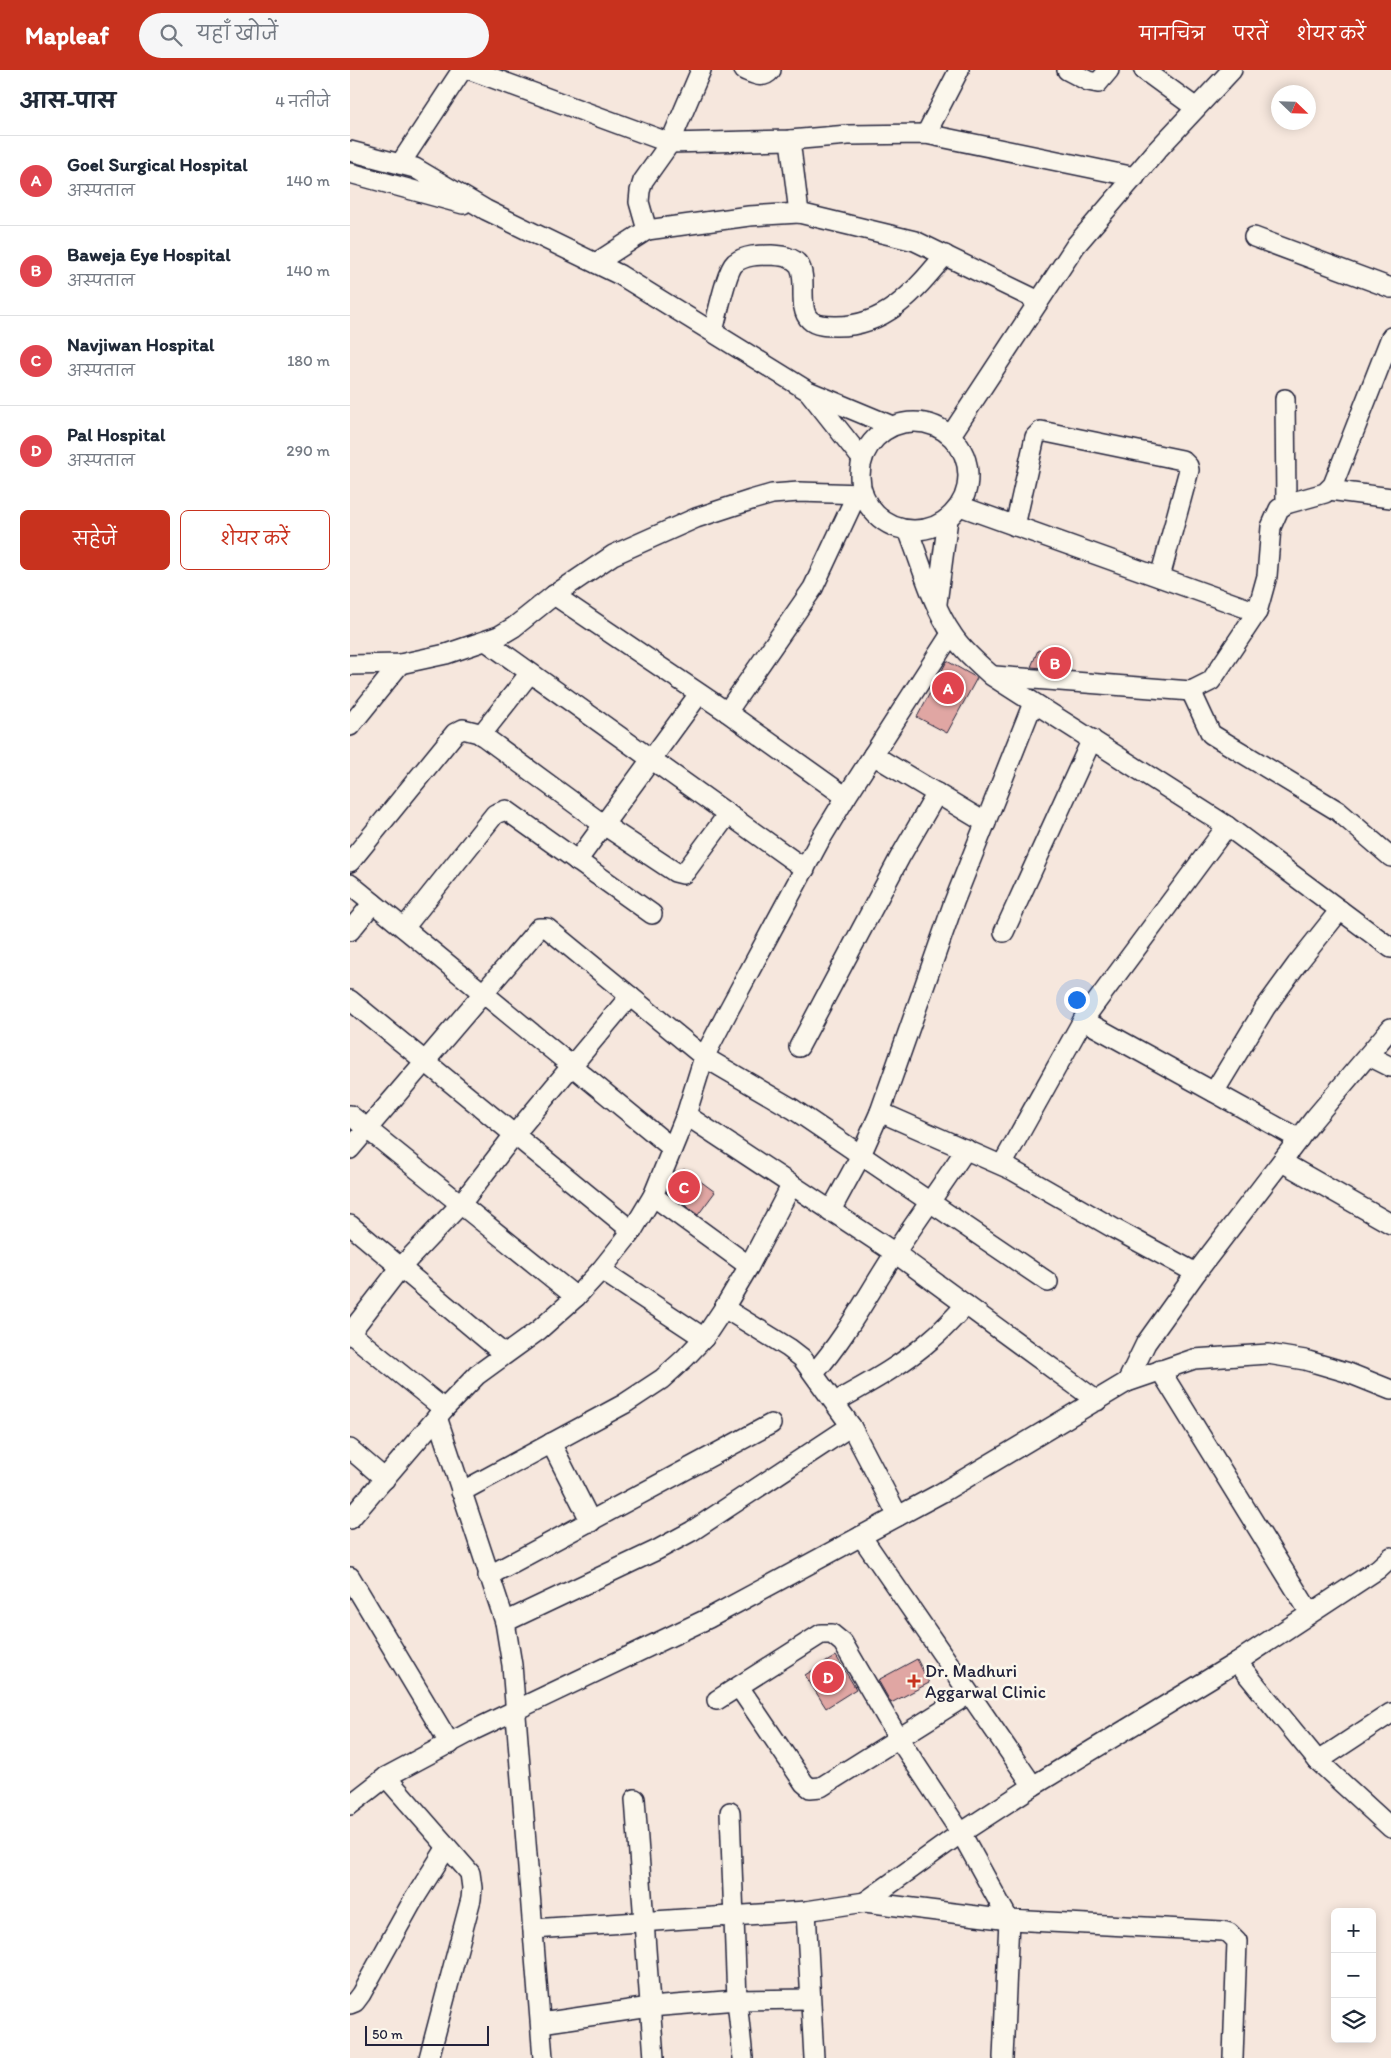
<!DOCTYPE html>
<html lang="hi">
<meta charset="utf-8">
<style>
body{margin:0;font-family:Itim,"Playpen Sans Deva",sans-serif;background:#f6f6f7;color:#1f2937}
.controls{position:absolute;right:15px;bottom:15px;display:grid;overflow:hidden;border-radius:8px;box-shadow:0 2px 12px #0003}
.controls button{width:45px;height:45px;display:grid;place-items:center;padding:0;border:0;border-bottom:1px solid #e0e1e3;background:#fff;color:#1f2937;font:25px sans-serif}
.compass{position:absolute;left:921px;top:15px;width:45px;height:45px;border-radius:50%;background:#fff;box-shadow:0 2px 12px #0003;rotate:113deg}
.scale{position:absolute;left:15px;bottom:12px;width:124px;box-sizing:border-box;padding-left:5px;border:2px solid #22223b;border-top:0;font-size:14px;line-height:18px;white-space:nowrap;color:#22223b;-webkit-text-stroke:4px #fbf7ec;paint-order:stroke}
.you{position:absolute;left:726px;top:929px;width:18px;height:18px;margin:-12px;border:4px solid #fff;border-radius:50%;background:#1a73e8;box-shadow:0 0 0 8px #1a73e833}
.badge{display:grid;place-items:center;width:32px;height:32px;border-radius:50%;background:#c8321e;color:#fff;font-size:16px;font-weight:700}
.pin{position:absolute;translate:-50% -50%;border:2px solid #fff;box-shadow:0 1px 5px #0006}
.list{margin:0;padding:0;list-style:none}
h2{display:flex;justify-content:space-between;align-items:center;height:65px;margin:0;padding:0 20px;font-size:21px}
h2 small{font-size:16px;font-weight:400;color:#747a83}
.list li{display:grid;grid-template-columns:32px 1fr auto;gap:15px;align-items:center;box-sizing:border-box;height:90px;padding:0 20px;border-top:1px solid #e0e1e3}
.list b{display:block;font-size:19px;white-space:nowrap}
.list p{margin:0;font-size:16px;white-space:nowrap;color:#747a83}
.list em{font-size:16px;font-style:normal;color:#747a83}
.actions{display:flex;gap:10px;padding:15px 20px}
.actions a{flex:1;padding:11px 0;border:1px solid #c8321e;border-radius:8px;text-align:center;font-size:18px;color:#c8321e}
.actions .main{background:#c8321e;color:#fff}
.icon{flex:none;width:28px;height:28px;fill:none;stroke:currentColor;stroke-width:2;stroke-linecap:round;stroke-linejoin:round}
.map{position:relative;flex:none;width:1041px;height:1988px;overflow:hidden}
header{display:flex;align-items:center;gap:30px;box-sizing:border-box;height:70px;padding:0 25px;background:#c8321e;color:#fff}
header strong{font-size:24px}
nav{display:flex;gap:28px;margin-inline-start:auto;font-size:18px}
.search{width:350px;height:45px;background:#f6f6f7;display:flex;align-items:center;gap:12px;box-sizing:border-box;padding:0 18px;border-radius:28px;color:#747a83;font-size:19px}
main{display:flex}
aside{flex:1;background:#fff}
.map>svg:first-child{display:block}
.building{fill:#e0a6a3;stroke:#22223b}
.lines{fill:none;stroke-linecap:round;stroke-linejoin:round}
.minor-casing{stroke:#22223b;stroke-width:22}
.minor{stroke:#fbf7ec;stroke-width:19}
.poi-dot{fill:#c8321e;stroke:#fbf7ec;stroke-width:2}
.labels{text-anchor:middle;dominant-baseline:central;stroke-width:5;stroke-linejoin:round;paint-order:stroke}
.poi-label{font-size:18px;fill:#22223b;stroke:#fbf7ec;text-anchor:start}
</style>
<header>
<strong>Mapleaf</strong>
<div class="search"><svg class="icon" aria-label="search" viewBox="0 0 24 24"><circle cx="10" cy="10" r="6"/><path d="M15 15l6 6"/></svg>यहाँ खोजें</div>
<nav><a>मानचित्र</a><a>परतें</a><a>शेयर करें</a></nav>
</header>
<main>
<aside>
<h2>आस-पास<small>4 नतीजे</small></h2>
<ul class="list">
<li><span class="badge" style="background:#e0444e">A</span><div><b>Goel Surgical Hospital</b><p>अस्पताल</p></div><em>140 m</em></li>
<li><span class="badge" style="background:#e0444e">B</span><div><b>Baweja Eye Hospital</b><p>अस्पताल</p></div><em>140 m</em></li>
<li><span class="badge" style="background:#e0444e">C</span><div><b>Navjiwan Hospital</b><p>अस्पताल</p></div><em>180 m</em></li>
<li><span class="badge" style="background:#e0444e">D</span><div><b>Pal Hospital</b><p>अस्पताल</p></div><em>290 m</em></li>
</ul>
<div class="actions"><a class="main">सहेजें</a><a>शेयर करें</a></div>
</aside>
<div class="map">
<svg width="1041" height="1988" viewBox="0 0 1041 1988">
<rect width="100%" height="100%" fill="#f6e7dd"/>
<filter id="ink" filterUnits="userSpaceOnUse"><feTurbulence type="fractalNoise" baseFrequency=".02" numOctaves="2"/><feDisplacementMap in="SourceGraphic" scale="10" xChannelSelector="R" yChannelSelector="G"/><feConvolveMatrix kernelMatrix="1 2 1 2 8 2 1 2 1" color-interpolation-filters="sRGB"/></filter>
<g filter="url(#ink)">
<g class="building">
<polygon points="688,580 709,588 705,599 681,597"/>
<polygon points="597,591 627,608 597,663 567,647"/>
<polygon points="334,1099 365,1122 348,1145 317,1122"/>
<polygon points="486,1586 506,1619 476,1638 455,1605"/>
<polygon points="567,1589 579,1613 541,1633 528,1610"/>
</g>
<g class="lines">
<g class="minor-casing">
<g id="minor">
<polyline points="121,0 320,73 440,70 498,65 576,64 785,107"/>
<path d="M394,0C404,4 413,10 421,0"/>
<polyline points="717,0 738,11 748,13 759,0"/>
<polyline points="794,0 846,38"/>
<polyline points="576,64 609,0"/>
<polyline points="0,81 65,98 136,140 270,205 458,321 542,356"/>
<polyline points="50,94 112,0"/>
<polyline points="0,103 113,134"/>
<polyline points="449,143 565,171 689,231"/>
<polyline points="297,160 399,146 449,143 440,70"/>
<polyline points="904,167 1041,218"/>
<polyline points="246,193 297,160 289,132 290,121 293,111 320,73 351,0"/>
<path d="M363,261C367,248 376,201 385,193C395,185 409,185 421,185C431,186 442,186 449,195C458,208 447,239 460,250C466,256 477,256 485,256C536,257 565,221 595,185"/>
<polyline points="459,322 512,389"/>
<polyline points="935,329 936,434"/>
<circle cx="564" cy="406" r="54"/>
<polyline points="601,365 726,175 808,79 882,0"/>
<polyline points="979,420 1041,428"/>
<polyline points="610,436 907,542"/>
<polyline points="665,456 685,367 691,361 832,390 838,396 839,400 810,507"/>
<path d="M558,460C571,493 582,535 602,564C612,580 628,593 642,606L877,756L1041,878"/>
<polyline points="204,525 377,642 496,727"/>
<polyline points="587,533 598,449"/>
<polyline points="136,571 455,799"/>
<polyline points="0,595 50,594 96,584 149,566 164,557 204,525 263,485 346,448 401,430 422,424 449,422 513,424"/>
<polyline points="645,606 841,621 861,611 907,542 917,506 921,457 929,439 936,434 975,423 983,415 1041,267"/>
<polyline points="841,621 861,664 988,741 1041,787"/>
<polyline points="377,642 463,518 507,424"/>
<polyline points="0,656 50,594"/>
<polyline points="131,665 180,603"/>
<polyline points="523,685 636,753"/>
<polyline points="227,791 349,624"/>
<polyline points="0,792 105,663 113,659 129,663 254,755 325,802 333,804 336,801 378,744"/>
<polyline points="0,814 322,1078"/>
<polyline points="54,858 145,744 156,740 302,844"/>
<polyline points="0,861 23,833"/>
<polyline points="654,862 742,669"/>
<polyline points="0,930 282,1161"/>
<polyline points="733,950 949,1069"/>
<polyline points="449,977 550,787 587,723"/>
<polyline points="1019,986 1041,997"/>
<polyline points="864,1022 915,938 947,894 990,840"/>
<polyline points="530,1042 662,1100 765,1159 846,1203"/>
<polyline points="0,1045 226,1227"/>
<polyline points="336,1045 545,1183 747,1331"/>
<polyline points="0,1079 189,858 197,858 354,987 443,1039 698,1212"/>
<polyline points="932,1092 1041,1154"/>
<polyline points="652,1095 733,950 877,756"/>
<polyline points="303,1126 399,1196"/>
<polyline points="480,1142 510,1087 530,1042 604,832 683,633"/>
<polyline points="0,1155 154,1284"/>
<polyline points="251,1200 354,1268"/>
<polyline points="374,1238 439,1278 452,1288 501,1356 548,1446"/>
<polyline points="0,1263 51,1197 110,1135 164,1065 280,926"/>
<polyline points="0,1263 94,1339"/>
<polyline points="810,1300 960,1543"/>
<path d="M464,1303C496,1267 518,1224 545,1183C568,1148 593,1114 616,1079"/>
<polyline points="777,1312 796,1273 846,1203 964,1049 1041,958"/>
<path d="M485,1332C519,1313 554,1294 583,1268C595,1258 605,1246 616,1235"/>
<polyline points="87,1347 155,1552 162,1595 193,1988"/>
<polyline points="201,1373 241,1452"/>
<polyline points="0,1379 35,1409"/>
<polyline points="111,1422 274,1334 312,1309 335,1288 354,1268 374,1238 399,1196 441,1116"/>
<polyline points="0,1449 94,1339 127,1305 189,1260 226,1227 251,1200 282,1161 303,1126 336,1045 354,987 377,943 470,770 496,727 601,564"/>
<polyline points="511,1466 683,1716"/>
<polyline points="138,1506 421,1354"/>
<polyline points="0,1507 100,1674"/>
<polyline points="155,1552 307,1480 342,1461 501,1356"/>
<polyline points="887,1592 968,1691 1041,1758"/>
<polyline points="389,1617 454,1713 460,1718 471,1717 619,1624"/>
<polyline points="367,1630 471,1564 482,1564 493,1573 549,1669 611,1763 659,1850 653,1988"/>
<polyline points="968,1691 1041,1643"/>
<polyline points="36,1707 120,1803 122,1818 121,1829 79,1988"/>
<polyline points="285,1729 304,1988"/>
<polyline points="0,1735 36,1707 124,1660 359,1548 591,1423 777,1312 844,1289 918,1284 955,1290 996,1302 1041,1320"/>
<polyline points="380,1742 387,1930 393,1988"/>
<polyline points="515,1832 611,1763 683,1716 887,1592 1028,1499 1041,1487"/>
<polyline points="456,1841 464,1988"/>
<polyline points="183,1859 456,1841 515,1832 659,1850 872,1861 879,1863 887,1871 883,1988"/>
<polyline points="0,1934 5,1932 11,1924 61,1834 97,1777"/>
<polyline points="191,1953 300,1937 387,1930 460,1929"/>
</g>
</g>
<use href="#minor" class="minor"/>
</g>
</g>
<path class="poi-dot" d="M561.5 1603.5h5v5h5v5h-5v5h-5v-5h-5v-5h5z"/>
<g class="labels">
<g class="poi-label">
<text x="575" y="1601">Dr. Madhuri<tspan x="575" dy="21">Aggarwal Clinic</tspan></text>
</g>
</g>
</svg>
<div class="controls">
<button>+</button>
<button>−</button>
<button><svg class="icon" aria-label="layers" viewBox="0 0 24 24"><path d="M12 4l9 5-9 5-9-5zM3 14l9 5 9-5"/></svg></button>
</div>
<svg class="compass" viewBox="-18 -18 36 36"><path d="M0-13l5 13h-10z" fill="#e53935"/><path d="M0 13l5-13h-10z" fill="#747a83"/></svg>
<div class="scale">50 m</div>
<div class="you"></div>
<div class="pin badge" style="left:598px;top:618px;background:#e0444e">A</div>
<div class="pin badge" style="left:705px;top:593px;background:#e0444e">B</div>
<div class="pin badge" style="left:334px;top:1117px;background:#e0444e">C</div>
<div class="pin badge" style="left:478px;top:1607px;background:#e0444e">D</div>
</div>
</main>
